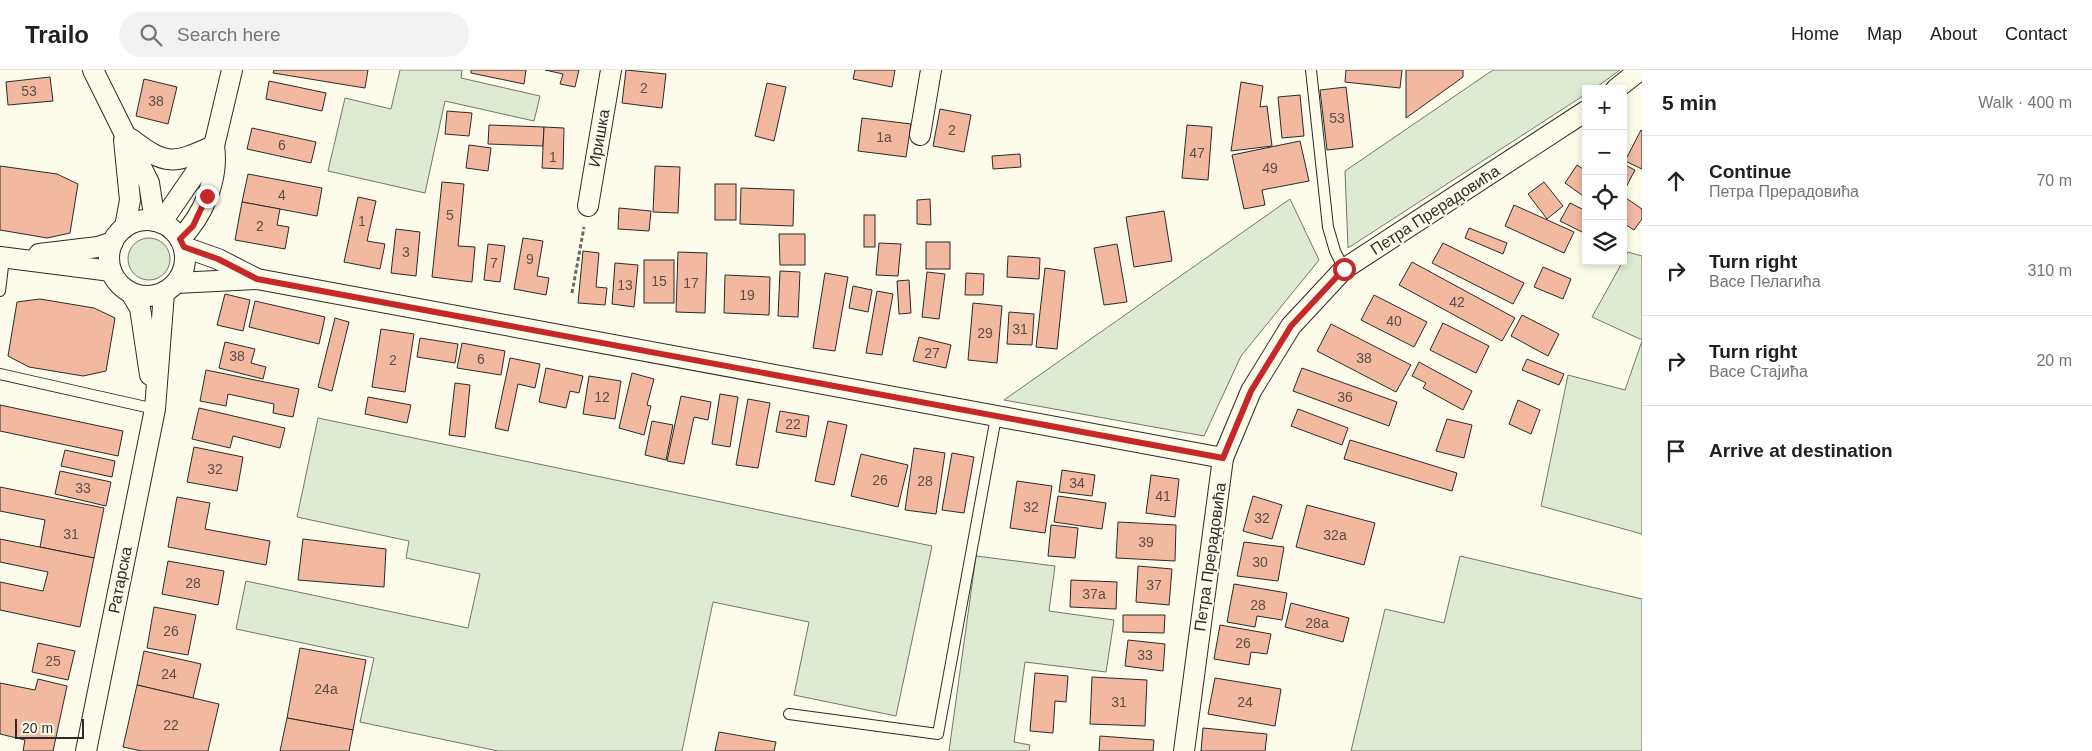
<!DOCTYPE html>
<meta charset="utf-8">
<style>
body{margin:0;font-family:Arial,sans-serif;background:#f2f2f2;color:#202124}
.controls{position:absolute;right:15px;top:15px;display:grid;overflow:hidden;border-radius:0px;box-shadow:0 2px 8px #0003}
.controls button{width:45px;height:45px;display:grid;place-items:center;padding:0;border:0;border-bottom:1px solid #e0e0e0;background:#fff;color:#202124;font:25px sans-serif}
.scale{position:absolute;left:15px;bottom:12px;width:69px;box-sizing:border-box;padding-left:5px;border:2px solid #2b2b2b;border-top:0;font-size:14px;line-height:18px;white-space:nowrap;color:#2b2b2b;-webkit-text-stroke:4px #fdfbea;paint-order:stroke}
.stop{position:absolute;width:15px;height:15px;margin:-11px;border:4px solid #c62828;border-radius:50%;background:#fff}
.stop.end{background:#c62828;border-color:#fff;box-shadow:0 1px 5px #0008}
.list{margin:0;padding:0;list-style:none}
h2{display:flex;justify-content:space-between;align-items:center;height:65px;margin:0;padding:0 20px;font-size:21px}
h2 small{font-size:16px;font-weight:400;color:#757577}
.list li{display:grid;grid-template-columns:32px 1fr auto;gap:15px;align-items:center;box-sizing:border-box;height:90px;padding:0 20px;border-top:1px solid #e0e0e0}
.list b{display:block;font-size:19px;white-space:nowrap}
.list p{margin:0;font-size:16px;white-space:nowrap;color:#757577}
.list em{font-size:16px;font-style:normal;color:#757577}
.icon{flex:none;width:28px;height:28px;fill:none;stroke:currentColor;stroke-width:2;stroke-linecap:round;stroke-linejoin:round}
.map{position:relative;flex:none;width:1642px;height:681px;overflow:hidden}
header{display:flex;align-items:center;gap:30px;box-sizing:border-box;height:70px;padding:0 25px;background:#fff;border-bottom:1px solid #e0e0e0}
header strong{font-size:24px}
nav{display:flex;gap:28px;margin-inline-start:auto;font-size:18px}
.search{width:350px;height:45px;background:#f2f2f2;display:flex;align-items:center;gap:12px;box-sizing:border-box;padding:0 18px;border-radius:28px;color:#757577;font-size:19px}
main{display:flex}
aside{flex:1;background:#fff}
.map>svg:first-child{display:block}
.green{fill:#deebd1;stroke:#74746e}
.building{fill:#f2b8a0;stroke:#2b2b2b}
.lines{fill:none;stroke-linecap:round;stroke-linejoin:round}
.lane-casing{stroke:#2b2b2b;stroke-width:12}
.street-casing{stroke:#2b2b2b;stroke-width:22}
.path{stroke:#6a6964;stroke-width:3;stroke-dasharray:4 2.5;stroke-linecap:butt}
.lane{stroke:#fdfbea;stroke-width:10}
.street{stroke:#fdfbea;stroke-width:20}
.route{stroke:#c62828;stroke-width:6}
.labels{text-anchor:middle;dominant-baseline:central;stroke-width:4;stroke-linejoin:round;paint-order:stroke}
.number-label{font-size:14px;fill:#5d4e48}
.street-label{font-size:16px;fill:#2b2b2b;stroke:#fdfbea}
</style>
<header>
<strong>Trailo</strong>
<div class="search"><svg class="icon" aria-label="search" viewBox="0 0 24 24"><circle cx="10" cy="10" r="6"/><path d="M15 15l6 6"/></svg>Search here</div>
<nav><a>Home</a><a>Map</a><a>About</a><a>Contact</a></nav>
</header>
<main>
<div class="map">
<svg width="1642" height="681" viewBox="0 0 1642 681">
<rect width="100%" height="100%" fill="#fdfbea"/>
<g class="green">
<polygon points="400,0 462,0 461,8 540,26 534,51 445,31 425,123 328,101 345,28 391,39"/>
<polygon points="1493,0 1620,0 1594,19 1586,19 1586,24 1348,178 1345,101"/>
<polygon points="1290,129 1319,190 1241,286 1204,366 1004,330"/>
<circle cx="149" cy="189" r="21"/>
<polygon points="1628,182 1642,186 1642,270 1592,247"/>
<polygon points="1642,271 1642,464 1541,436 1568,305 1625,320"/>
<polygon points="318,348 932,476 896,646 794,625 809,552 713,532 682,681 498,681 360,652 374,588 236,559 246,511 468,558 480,504 406,488 409,471 297,447"/>
<polygon points="976,486 1055,496 1049,541 1114,550 1106,602 1025,592 1014,672 1030,675 1029,681 949,681"/>
<polygon points="1460,486 1642,529 1642,681 1351,681 1385,539 1444,553"/>
</g>
<g class="building">
<polygon points="274,0 368,0 365,18 273,3"/>
<polygon points="471,0 526,0 524,14 471,3"/>
<polygon points="545,0 579,0 575,17 560,14 563,4"/>
<polygon points="626,0 666,4 662,38 622,33"/>
<polygon points="855,0 895,0 892,17 853,9"/>
<polygon points="1346,0 1402,0 1400,18 1345,12"/>
<polygon points="1406,0 1463,0 1463,7 1406,48"/>
<polygon points="50,7 53,31 8,35 6,12"/>
<polygon points="144,9 177,17 168,54 136,46"/>
<polygon points="269,11 326,23 322,41 266,29"/>
<polygon points="1241,12 1263,16 1260,37 1267,36 1272,76 1231,81"/>
<polygon points="767,13 786,17 774,71 755,66"/>
<polygon points="1346,17 1353,77 1327,80 1320,20"/>
<polygon points="1300,25 1304,66 1282,68 1278,27"/>
<polygon points="940,39 971,45 964,82 933,76"/>
<polygon points="447,41 472,43 469,66 445,64"/>
<polygon points="862,48 911,54 906,87 858,81"/>
<polygon points="489,55 544,57 543,76 488,74"/>
<polygon points="1187,55 1212,57 1208,110 1182,108"/>
<polygon points="544,57 564,58 563,99 542,98"/>
<polygon points="252,58 316,72 311,93 247,79"/>
<polygon points="1641,60 1642,61 1642,99 1625,91"/>
<polygon points="1300,71 1309,111 1262,120 1265,135 1244,139 1232,85"/>
<polygon points="469,75 491,78 488,101 466,98"/>
<polygon points="1020,84 1021,97 993,99 992,86"/>
<polygon points="1623,94 1635,100 1625,119 1623,117"/>
<polygon points="1577,95 1586,101 1586,128 1565,113"/>
<polygon points="0,96 57,104 78,114 70,163 47,168 0,160"/>
<polygon points="655,96 680,97 678,143 653,142"/>
<polygon points="248,104 322,118 317,146 242,132"/>
<polygon points="442,112 464,114 458,176 475,177 472,212 432,207"/>
<polygon points="1544,112 1563,136 1547,149 1528,124"/>
<rect x="715" y="114" width="21" height="36"/>
<polygon points="741,118 794,120 793,156 740,154"/>
<polygon points="1623,126 1642,139 1642,149 1634,160 1623,153"/>
<polygon points="358,127 376,131 367,171 385,174 380,199 344,192"/>
<polygon points="930,129 931,155 917,154 917,130"/>
<polygon points="242,132 280,139 277,155 289,157 285,179 235,170"/>
<polygon points="1570,133 1586,141 1586,164 1560,151"/>
<polygon points="1514,135 1574,162 1564,183 1505,156"/>
<polygon points="619,138 651,141 649,161 618,159"/>
<polygon points="1164,141 1172,191 1134,197 1126,147"/>
<rect x="864" y="145" width="11" height="32"/>
<polygon points="1469,158 1507,173 1503,184 1465,168"/>
<polygon points="396,159 420,162 416,206 391,203"/>
<polygon points="779,164 805,164 805,195 780,195"/>
<polygon points="523,168 543,171 537,206 549,208 546,225 514,219"/>
<rect x="926" y="172" width="24" height="27"/>
<polygon points="879,173 901,174 898,206 876,205"/>
<polygon points="1443,173 1524,213 1513,234 1432,193"/>
<polygon points="488,174 505,176 500,212 484,210"/>
<polygon points="1117,174 1127,232 1104,235 1094,178"/>
<polygon points="583,181 599,183 596,217 607,218 605,235 578,233"/>
<polygon points="678,182 707,183 705,243 676,242"/>
<polygon points="1008,186 1040,188 1039,209 1007,207"/>
<rect x="644" y="190" width="30" height="43"/>
<polygon points="1412,192 1515,248 1502,271 1399,215"/>
<polygon points="615,193 638,195 634,237 612,234"/>
<polygon points="1543,197 1571,209 1563,229 1534,217"/>
<polygon points="1045,198 1065,201 1057,279 1036,277"/>
<polygon points="780,201 800,202 798,247 778,246"/>
<polygon points="927,202 945,204 939,249 922,247"/>
<polygon points="825,203 848,207 835,281 813,278"/>
<polygon points="966,203 984,204 983,225 965,225"/>
<polygon points="725,205 770,207 769,245 724,243"/>
<polygon points="909,210 911,243 899,244 897,211"/>
<polygon points="853,216 872,220 868,242 849,238"/>
<polygon points="877,221 893,224 882,285 866,283"/>
<polygon points="225,224 250,230 243,261 217,255"/>
<polygon points="1374,225 1427,252 1414,277 1361,250"/>
<polygon points="40,229 94,238 115,248 106,301 83,306 29,297 8,286 17,232"/>
<polygon points="255,231 325,247 319,274 249,257"/>
<polygon points="973,233 1002,236 997,293 968,290"/>
<polygon points="1009,242 1034,244 1032,275 1007,274"/>
<polygon points="1522,245 1559,264 1548,286 1511,266"/>
<polygon points="335,248 349,252 332,321 318,317"/>
<polygon points="1443,253 1489,276 1476,303 1430,280"/>
<polygon points="1331,254 1411,295 1396,322 1317,281"/>
<polygon points="381,259 414,264 405,322 372,317"/>
<polygon points="919,267 951,275 946,298 913,291"/>
<polygon points="420,268 458,274 455,293 417,287"/>
<polygon points="225,272 255,279 251,293 266,297 263,309 219,298"/>
<polygon points="462,273 505,281 501,305 457,298"/>
<polygon points="510,288 540,294 535,318 518,314 508,361 495,358"/>
<polygon points="1527,289 1564,304 1559,315 1522,300"/>
<polygon points="1419,292 1472,321 1463,340 1423,318 1426,313 1412,306"/>
<polygon points="546,298 583,306 579,323 570,321 566,338 539,332"/>
<polygon points="1302,298 1397,332 1389,356 1293,321"/>
<polygon points="206,300 299,319 293,347 273,343 274,334 228,324 226,336 200,331"/>
<polygon points="632,303 654,309 647,335 651,336 644,365 619,358"/>
<polygon points="589,306 621,311 615,349 583,344"/>
<polygon points="455,313 470,315 465,367 449,365"/>
<polygon points="720,324 738,327 730,377 712,374"/>
<polygon points="681,326 711,332 708,350 694,347 684,394 667,391"/>
<polygon points="368,327 411,335 407,353 365,344"/>
<polygon points="748,329 770,333 758,398 736,395"/>
<polygon points="1518,330 1540,340 1531,364 1509,354"/>
<polygon points="0,335 123,361 118,386 0,361"/>
<polygon points="199,338 285,358 280,378 233,366 230,378 192,369"/>
<polygon points="1298,339 1348,358 1342,375 1291,356"/>
<polygon points="780,341 809,346 806,367 776,362"/>
<polygon points="1447,349 1472,355 1464,388 1436,381"/>
<polygon points="652,351 673,355 666,390 645,385"/>
<polygon points="828,351 847,355 834,415 815,411"/>
<polygon points="1350,370 1457,403 1452,421 1344,389"/>
<polygon points="194,377 243,387 237,421 187,412"/>
<polygon points="914,378 945,383 936,444 905,440"/>
<polygon points="65,380 115,391 112,407 61,396"/>
<polygon points="952,383 974,387 964,443 942,440"/>
<polygon points="861,384 908,395 898,437 851,426"/>
<polygon points="1062,400 1095,405 1092,426 1059,422"/>
<polygon points="60,401 111,412 106,436 55,424"/>
<polygon points="1151,405 1179,409 1175,447 1146,443"/>
<polygon points="1017,411 1052,416 1045,463 1010,458"/>
<polygon points="0,417 104,438 94,488 40,477 45,450 0,441"/>
<polygon points="1058,426 1106,433 1102,459 1054,452"/>
<polygon points="1253,426 1282,435 1272,469 1243,461"/>
<polygon points="177,427 210,433 205,459 270,471 266,495 168,477"/>
<polygon points="1307,435 1375,453 1364,495 1296,477"/>
<polygon points="1118,452 1176,455 1175,491 1116,488"/>
<polygon points="1051,455 1078,458 1075,488 1048,486"/>
<polygon points="0,469 94,488 80,557 0,540 0,512 43,521 48,502 0,492"/>
<polygon points="303,469 386,479 384,517 298,510"/>
<polygon points="1244,472 1284,477 1278,511 1237,506"/>
<polygon points="168,491 224,501 218,535 162,524"/>
<polygon points="1138,496 1172,499 1169,535 1136,532"/>
<polygon points="1071,510 1117,512 1116,539 1070,537"/>
<polygon points="1234,514 1287,523 1282,550 1257,546 1255,557 1227,552"/>
<polygon points="1291,533 1349,548 1343,572 1285,557"/>
<polygon points="154,537 196,545 188,585 147,578"/>
<polygon points="1123,545 1165,545 1164,563 1123,562"/>
<polygon points="1220,555 1271,564 1267,584 1251,582 1249,595 1214,589"/>
<polygon points="1128,570 1165,574 1163,601 1125,596"/>
<polygon points="38,573 75,581 68,610 32,602"/>
<polygon points="300,578 366,590 353,660 287,648"/>
<polygon points="144,581 201,594 193,628 137,615"/>
<polygon points="1035,603 1068,606 1066,632 1055,631 1053,663 1030,661"/>
<polygon points="1092,607 1147,610 1145,656 1090,654"/>
<polygon points="1215,608 1281,619 1275,656 1208,644"/>
<polygon points="38,609 67,616 53,681 23,681 25,670 0,664 0,613 35,620"/>
<polygon points="137,615 219,634 208,681 142,681 123,677"/>
<polygon points="287,648 353,660 349,681 280,681"/>
<polygon points="1203,658 1267,664 1265,681 1201,681"/>
<polygon points="719,662 776,672 774,681 715,681"/>
<polygon points="1100,666 1154,670 1153,681 1099,681"/>
</g>
<g class="lines">
<g class="lane-casing">
<g id="lane">
<polyline points="1311,0 1328,157 1335,181 1344,199"/>
<polyline points="0,221 4,188"/>
<polyline points="0,304 155,339"/>
<polyline points="789,644 938,664 996,347"/>
</g>
</g>
<g class="street-casing">
<g id="street">
<polyline points="93,0 149,113 155,151"/>
<polyline points="1616,19 1640,0"/>
<polyline points="920,65 931,0"/>
<path d="M131,69C166,96 174,94 213,76"/>
<polyline points="124,70 130,130 125,157"/>
<polyline points="588,136 611,0"/>
<circle cx="147" cy="188" r="38"/>
<polyline points="161,153 214,76 232,0"/>
<path d="M180,169C203,146 219,109 214,76"/>
<polyline points="184,177 218,189 257,209"/>
<polyline points="39,184 98,177 113,172"/>
<polyline points="0,187 111,201"/>
<polyline points="176,213 257,209 1223,388"/>
<polyline points="131,223 140,238 150,305"/>
<polyline points="86,681 155,339 164,223"/>
<polyline points="1184,681 1223,388 1251,321 1291,256 1344,199 1586,41"/>
</g>
</g>
<polyline class="path" points="572,223 584,157"/>
<use href="#lane" class="lane"/>
<use href="#street" class="street"/>
</g>
<g class="lines">
<polyline class="route" points="207,126 193,156 180,169 184,177 218,189 257,209 1223,388 1251,321 1291,256 1344,199"/>
</g>
<g class="labels">
<g class="number-label">
<text x="644" y="18">2</text>
<text x="29" y="21">53</text>
<text x="156" y="31">38</text>
<text x="1337" y="48">53</text>
<text x="952" y="60">2</text>
<text x="884" y="67">1a</text>
<text x="282" y="75">6</text>
<text x="1197" y="83">47</text>
<text x="553" y="87">1</text>
<text x="1270" y="98">49</text>
<text x="282" y="125">4</text>
<text x="450" y="145">5</text>
<text x="362" y="151">1</text>
<text x="260" y="156">2</text>
<text x="406" y="182">3</text>
<text x="530" y="189">9</text>
<text x="494" y="193">7</text>
<text x="659" y="211">15</text>
<text x="691" y="213">17</text>
<text x="625" y="215">13</text>
<text x="747" y="225">19</text>
<text x="1457" y="232">42</text>
<text x="1394" y="251">40</text>
<text x="1020" y="259">31</text>
<text x="985" y="263">29</text>
<text x="932" y="283">27</text>
<text x="237" y="286">38</text>
<text x="1364" y="288">38</text>
<text x="481" y="289">6</text>
<text x="393" y="290">2</text>
<text x="602" y="327">12</text>
<text x="1345" y="327">36</text>
<text x="793" y="354">22</text>
<text x="215" y="399">32</text>
<text x="880" y="410">26</text>
<text x="925" y="411">28</text>
<text x="1077" y="413">34</text>
<text x="83" y="418">33</text>
<text x="1163" y="426">41</text>
<text x="1031" y="437">32</text>
<text x="1262" y="448">32</text>
<text x="71" y="464">31</text>
<text x="1335" y="465">32a</text>
<text x="1146" y="472">39</text>
<text x="1260" y="492">30</text>
<text x="193" y="513">28</text>
<text x="1154" y="515">37</text>
<text x="1094" y="524">37a</text>
<text x="1258" y="535">28</text>
<text x="1317" y="553">28a</text>
<text x="171" y="561">26</text>
<text x="1243" y="573">26</text>
<text x="1145" y="585">33</text>
<text x="53" y="591">25</text>
<text x="169" y="604">24</text>
<text x="326" y="619">24a</text>
<text x="1119" y="632">31</text>
<text x="1245" y="632">24</text>
<text x="171" y="655">22</text>
</g>
<g class="street-label">
<text transform="translate(599 68) rotate(-80)">Иришка</text>
<text transform="translate(1435 140) rotate(-33)">Петра Прерадовића</text>
<text transform="translate(1210 487) rotate(-82)">Петра Прерадовића</text>
<text transform="translate(120 510) rotate(-79)">Ратарска</text>
</g>
</g>
</svg>
<div class="controls">
<button>+</button>
<button>−</button>
<button><svg class="icon" aria-label="locate" viewBox="0 0 24 24"><circle cx="12" cy="12" r="6"/><path d="M12 2v4M12 18v4M2 12h4M18 12h4"/></svg></button>
<button><svg class="icon" aria-label="layers" viewBox="0 0 24 24"><path d="M12 4l9 5-9 5-9-5zM3 14l9 5 9-5"/></svg></button>
</div>
<div class="scale">20 m</div>
<div class="stop" style="left:1344px;top:199px"></div>
<div class="stop end" style="left:207px;top:126px"></div>
</div>
<aside>
<h2>5 min<small>Walk · 400 m</small></h2>
<ul class="list">
<li><svg class="icon" aria-label="ahead" viewBox="0 0 24 24"><path d="M12 20V5M6 11l6-6 6 6"/></svg><div><b>Continue</b><p>Петра Прерадовића</p></div><em>70 m</em></li>
<li><svg class="icon" aria-label="right" viewBox="0 0 24 24"><path d="M7 20v-9h11M14 6l5 5-5 5"/></svg><div><b>Turn right</b><p>Васе Пелагића</p></div><em>310 m</em></li>
<li><svg class="icon" aria-label="right" viewBox="0 0 24 24"><path d="M7 20v-9h11M14 6l5 5-5 5"/></svg><div><b>Turn right</b><p>Васе Стајића</p></div><em>20 m</em></li>
<li><svg class="icon" aria-label="arrive" viewBox="0 0 24 24"><path d="M6 21V4h12l-3 4 3 4H6"/></svg><div><b>Arrive at destination</b></div></li>
</ul>
</aside>
</main>
